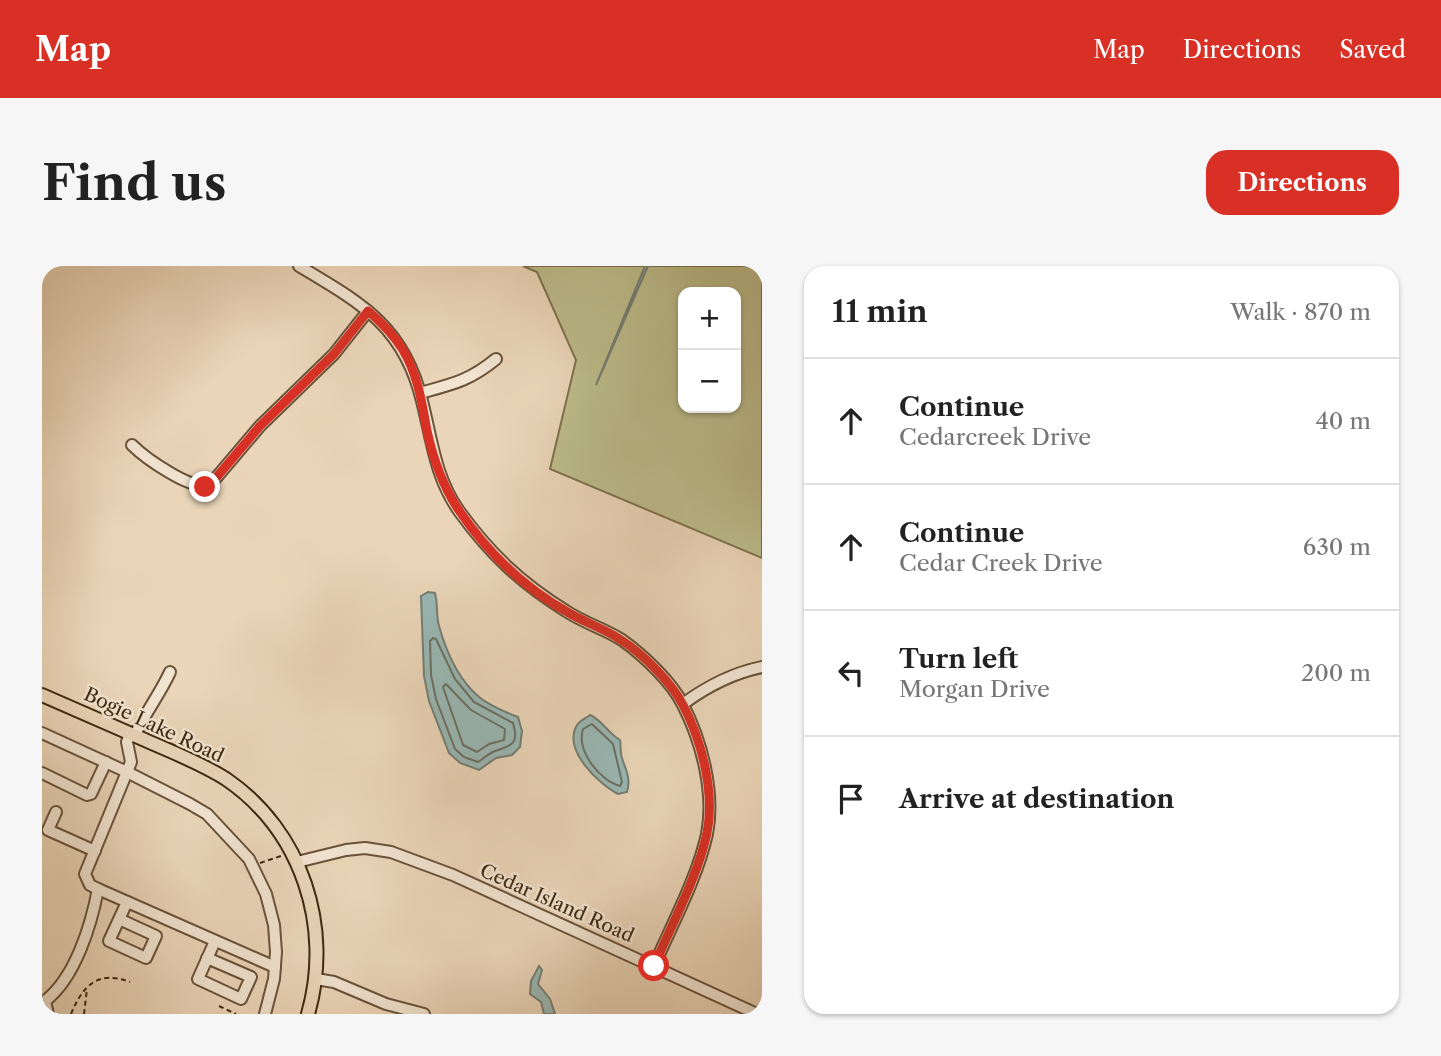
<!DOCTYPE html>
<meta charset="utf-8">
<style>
body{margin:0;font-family:"Libre Caslon Text",serif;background:#f6f6f6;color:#222}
.controls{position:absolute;right:21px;top:21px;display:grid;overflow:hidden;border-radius:14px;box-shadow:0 2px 5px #0004}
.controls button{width:63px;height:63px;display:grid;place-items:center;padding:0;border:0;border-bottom:2px solid #e0e0e0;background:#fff;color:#222;font:35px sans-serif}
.stop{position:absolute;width:21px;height:21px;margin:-16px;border:5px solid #d93025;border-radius:50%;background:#fff}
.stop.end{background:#d93025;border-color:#fff;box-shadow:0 2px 7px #0008}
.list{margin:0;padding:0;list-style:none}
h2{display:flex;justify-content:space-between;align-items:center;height:91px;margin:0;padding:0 28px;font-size:30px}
h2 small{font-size:23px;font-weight:400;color:#767676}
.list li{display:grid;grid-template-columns:46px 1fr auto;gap:21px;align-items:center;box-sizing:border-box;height:126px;padding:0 28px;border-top:2px solid #e0e0e0}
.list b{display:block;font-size:26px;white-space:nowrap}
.list p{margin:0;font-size:23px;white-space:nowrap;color:#767676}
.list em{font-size:23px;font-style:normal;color:#767676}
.icon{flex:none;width:38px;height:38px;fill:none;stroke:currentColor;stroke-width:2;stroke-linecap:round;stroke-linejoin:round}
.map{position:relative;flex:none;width:720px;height:748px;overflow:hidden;border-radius:21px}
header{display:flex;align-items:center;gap:42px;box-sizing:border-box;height:98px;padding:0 35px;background:#d93025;color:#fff}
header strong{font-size:33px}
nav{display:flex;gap:38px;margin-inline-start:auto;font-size:24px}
.intro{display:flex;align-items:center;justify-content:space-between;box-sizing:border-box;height:168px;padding:0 42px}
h1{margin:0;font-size:49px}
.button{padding:18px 32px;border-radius:21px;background:#d93025;color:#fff;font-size:24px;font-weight:700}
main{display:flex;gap:42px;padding:0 42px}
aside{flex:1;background:#fff;border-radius:21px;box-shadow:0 2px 5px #0004}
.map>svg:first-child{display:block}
.green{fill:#bcbc8b;stroke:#7e724e;stroke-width:2;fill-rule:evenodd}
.water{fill:#99b8b5;stroke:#757e73;stroke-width:2}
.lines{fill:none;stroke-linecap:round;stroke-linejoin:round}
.shore{stroke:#6c7062;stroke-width:2}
.minor-casing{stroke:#6a533a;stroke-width:14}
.major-casing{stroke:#3f2810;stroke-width:16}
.path{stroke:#3f2810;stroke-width:2;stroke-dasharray:5 3.5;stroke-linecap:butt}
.minor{stroke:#f1e4d1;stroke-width:10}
.major{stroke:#ead5b8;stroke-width:12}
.route{stroke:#d93025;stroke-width:9}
.labels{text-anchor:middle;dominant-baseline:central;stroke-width:5;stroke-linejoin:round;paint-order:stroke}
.street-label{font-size:19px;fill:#3f2810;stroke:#f1e4d1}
</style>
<header>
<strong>Map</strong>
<nav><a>Map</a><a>Directions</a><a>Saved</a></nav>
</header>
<div class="intro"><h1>Find us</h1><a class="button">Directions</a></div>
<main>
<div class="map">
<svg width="720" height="748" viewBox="0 0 720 748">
<rect width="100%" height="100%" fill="#ead5b8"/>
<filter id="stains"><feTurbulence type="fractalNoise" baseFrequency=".00286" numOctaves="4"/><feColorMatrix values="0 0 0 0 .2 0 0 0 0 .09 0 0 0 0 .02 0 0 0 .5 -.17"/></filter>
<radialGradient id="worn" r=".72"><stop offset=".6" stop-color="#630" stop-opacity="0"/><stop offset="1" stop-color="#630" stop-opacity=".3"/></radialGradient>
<path class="green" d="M481,0H720V292L508,203L534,94L495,6ZM641,26H694V142H641Z"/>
<g class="water">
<polygon points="603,0 606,0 554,119"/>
<path d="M386,326L393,327C396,338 394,349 397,360C404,385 417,414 437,431C448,440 463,446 476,451L480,465L478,481L470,489L454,492L437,504L418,497L407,487L387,435L382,410L379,330Z"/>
<path d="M548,449C560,454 566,467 578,474C579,479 578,486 580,492C584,505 589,512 585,526L576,528C557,518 520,484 535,459C537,455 544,452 548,449Z"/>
<polygon points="497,700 500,704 496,718 508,733 513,748 502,748 499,736 488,728 489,715"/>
</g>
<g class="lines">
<g class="shore">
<path d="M391,372L394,373L413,413L432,436L471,457C478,480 468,479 451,486C446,488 441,493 436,496L422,491L413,483L394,433L389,409L388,375Z"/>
<polygon points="404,418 429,444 463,463 462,474 447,478 435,486 421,479 401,421"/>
<path d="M550,458L571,478L580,516L578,520C558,515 534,485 541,463Z"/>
</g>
<g class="minor-casing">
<g id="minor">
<path d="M257,0C319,37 362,60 380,135C390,174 393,211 417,245C448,288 479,317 524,345C542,357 563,363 580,374C601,389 630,416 641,439C660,476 673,527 665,568C655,613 630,658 612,700"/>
<path d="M378,127C411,118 427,115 454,93"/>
<path d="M90,179C103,192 151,226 168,219L218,160L292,88L326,45"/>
<path d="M641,438C664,421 691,407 720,401"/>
<polyline points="0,467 85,506 148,538 165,548 207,593 224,628 232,659 234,686 232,713 223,748"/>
<polyline points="88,467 85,476 89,496 43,608 48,619 56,623 233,701"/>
<path d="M93,469C103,447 118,428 128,406"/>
<polyline points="0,507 45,529 49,528 64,496"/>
<polyline points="14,546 6,564 53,585"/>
<polyline points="255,596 304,584 323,582 349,586 411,609 715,748"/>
<polyline points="77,653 114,670 104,692 67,675 85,636"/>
<polyline points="165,692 209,711 199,733 156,713 173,675"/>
<polyline points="274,713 292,716 344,738 382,748"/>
<path d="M6,748L3,735C33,712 49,660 56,623"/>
</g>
</g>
<g class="major-casing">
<path id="major" d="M0,429C34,444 68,459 103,474C130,486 159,497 184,513C260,565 291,661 266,748"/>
</g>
<g class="path">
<polyline points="218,597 239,590"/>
<polyline points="177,740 194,748"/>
<path d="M29,748C41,719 56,704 88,716"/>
<polyline points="42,748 45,723"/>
</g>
<use href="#minor" class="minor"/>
<use href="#major" class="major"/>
</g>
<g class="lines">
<path class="route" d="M163,221L168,219L218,160L292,88L326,45C339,56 352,69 361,84C376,109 380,137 385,165C391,192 401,220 416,243C445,286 482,322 527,347C544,357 563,363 579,374C601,388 629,416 641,439C660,475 673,527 665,567C656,610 629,660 612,700"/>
</g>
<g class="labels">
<g class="street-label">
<text transform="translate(112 459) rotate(25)">Bogie Lake Road</text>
<text transform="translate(515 637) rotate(24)">Cedar Island Road</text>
</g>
</g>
<rect width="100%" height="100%" filter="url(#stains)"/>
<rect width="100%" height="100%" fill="url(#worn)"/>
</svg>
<div class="controls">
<button>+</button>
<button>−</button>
</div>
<div class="stop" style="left:612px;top:700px"></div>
<div class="stop end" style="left:163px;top:221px"></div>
</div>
<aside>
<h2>11 min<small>Walk · 870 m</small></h2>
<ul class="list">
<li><svg class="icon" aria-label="ahead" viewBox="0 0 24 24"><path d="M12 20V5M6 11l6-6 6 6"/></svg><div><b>Continue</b><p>Cedarcreek Drive</p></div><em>40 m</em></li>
<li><svg class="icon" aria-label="ahead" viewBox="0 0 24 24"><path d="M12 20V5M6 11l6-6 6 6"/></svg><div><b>Continue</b><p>Cedar Creek Drive</p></div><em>630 m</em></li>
<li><svg class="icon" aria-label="left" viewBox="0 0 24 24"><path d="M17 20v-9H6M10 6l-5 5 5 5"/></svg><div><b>Turn left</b><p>Morgan Drive</p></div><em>200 m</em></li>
<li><svg class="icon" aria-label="arrive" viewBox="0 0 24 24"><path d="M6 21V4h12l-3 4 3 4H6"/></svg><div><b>Arrive at destination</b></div></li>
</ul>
</aside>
</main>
